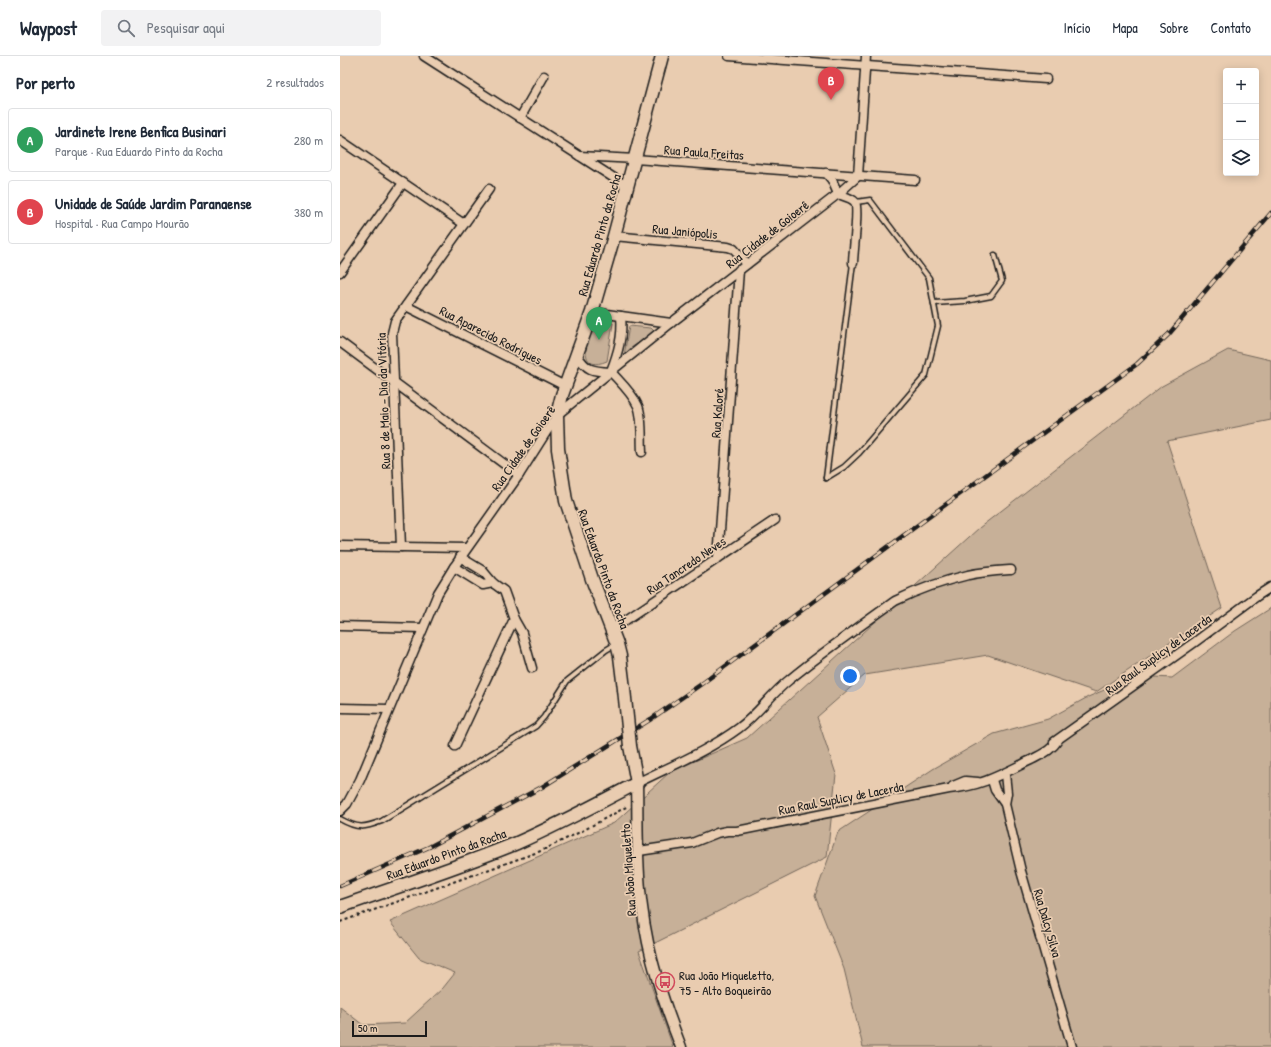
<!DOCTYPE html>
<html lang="pt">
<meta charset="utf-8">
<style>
body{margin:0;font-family:"Patrick Hand",sans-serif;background:#f2f2f3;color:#1f2937}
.controls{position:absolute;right:12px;top:12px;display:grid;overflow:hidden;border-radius:4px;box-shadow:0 2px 10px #0003}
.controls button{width:36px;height:36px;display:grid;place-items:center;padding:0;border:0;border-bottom:1px solid #e0e1e3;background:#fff;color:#1f2937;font:20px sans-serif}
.scale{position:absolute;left:12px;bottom:10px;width:75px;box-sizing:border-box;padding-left:4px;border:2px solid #1c1c1c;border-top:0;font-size:11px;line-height:14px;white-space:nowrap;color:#1c1c1c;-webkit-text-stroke:3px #e9ccb0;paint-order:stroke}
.you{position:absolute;left:510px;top:620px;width:14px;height:14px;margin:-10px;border:3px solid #fff;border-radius:50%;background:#1a73e8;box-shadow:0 0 0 6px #1a73e833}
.badge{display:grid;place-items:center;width:26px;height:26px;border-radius:50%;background:#d1495b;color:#fff;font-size:13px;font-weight:700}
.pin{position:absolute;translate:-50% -33px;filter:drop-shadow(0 1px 2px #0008)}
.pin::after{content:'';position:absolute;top:21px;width:14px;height:12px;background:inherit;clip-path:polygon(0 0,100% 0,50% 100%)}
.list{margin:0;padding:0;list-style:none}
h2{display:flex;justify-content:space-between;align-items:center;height:52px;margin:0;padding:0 16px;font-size:17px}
h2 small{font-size:13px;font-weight:400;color:#747a83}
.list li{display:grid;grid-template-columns:26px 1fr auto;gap:12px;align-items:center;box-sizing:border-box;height:64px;margin:0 8px 8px;padding:0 8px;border:1px solid #e0e1e3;border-radius:4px}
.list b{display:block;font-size:15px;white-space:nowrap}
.list p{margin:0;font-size:13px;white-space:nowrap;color:#747a83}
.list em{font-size:13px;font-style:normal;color:#747a83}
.icon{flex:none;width:22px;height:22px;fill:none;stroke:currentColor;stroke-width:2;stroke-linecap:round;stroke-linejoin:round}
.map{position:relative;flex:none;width:931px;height:991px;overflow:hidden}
header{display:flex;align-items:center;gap:24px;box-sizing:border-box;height:56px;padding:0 20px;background:#fff;border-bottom:1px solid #e0e1e3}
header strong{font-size:19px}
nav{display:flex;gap:22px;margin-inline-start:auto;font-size:14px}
.search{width:280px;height:36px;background:#f2f2f3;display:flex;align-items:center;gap:10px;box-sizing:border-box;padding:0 14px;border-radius:4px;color:#747a83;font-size:15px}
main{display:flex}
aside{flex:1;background:#fff}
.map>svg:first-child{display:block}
.green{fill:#c7b098;stroke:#72665a}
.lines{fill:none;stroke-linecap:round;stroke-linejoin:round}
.service-casing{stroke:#1c1c1c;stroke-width:7}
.minor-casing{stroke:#1c1c1c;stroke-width:11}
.tertiary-casing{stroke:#1c1c1c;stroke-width:13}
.secondary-casing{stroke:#1c1c1c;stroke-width:15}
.path{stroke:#1c1c1c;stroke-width:2;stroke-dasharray:3 3;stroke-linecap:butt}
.service{stroke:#e9ccb0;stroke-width:4}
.minor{stroke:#e9ccb0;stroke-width:8}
.tertiary{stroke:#e9ccb0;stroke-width:10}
.secondary{stroke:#e9ccb0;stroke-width:12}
.rail-casing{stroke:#1c1c1c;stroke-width:4.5}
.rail{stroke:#e9ccb0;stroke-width:3;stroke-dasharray:9;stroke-linecap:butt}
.secondary-bridge-casing{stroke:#1c1c1c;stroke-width:15;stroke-linecap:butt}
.secondary-bridge{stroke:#e9ccb0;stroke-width:12}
.labels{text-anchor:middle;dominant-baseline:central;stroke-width:3.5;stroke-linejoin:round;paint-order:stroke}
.street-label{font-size:13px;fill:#1c1c1c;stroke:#e9ccb0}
.poi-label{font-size:13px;fill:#1c1c1c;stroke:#e9ccb0;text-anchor:start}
</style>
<header>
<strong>Waypost</strong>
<div class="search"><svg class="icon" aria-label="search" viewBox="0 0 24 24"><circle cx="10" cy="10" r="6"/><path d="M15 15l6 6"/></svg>Pesquisar aqui</div>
<nav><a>Início</a><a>Mapa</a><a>Sobre</a><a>Contato</a></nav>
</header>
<main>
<aside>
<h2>Por perto<small>2 resultados</small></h2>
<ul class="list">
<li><span class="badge" style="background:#2e9e5b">A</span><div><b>Jardinete Irene Benfica Businari</b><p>Parque · Rua Eduardo Pinto da Rocha</p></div><em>280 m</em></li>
<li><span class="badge" style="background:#e0444e">B</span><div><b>Unidade de Saúde Jardim Paranaense</b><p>Hospital · Rua Campo Mourão</p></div><em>380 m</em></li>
</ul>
</aside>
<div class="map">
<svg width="931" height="991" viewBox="0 0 931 991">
<rect width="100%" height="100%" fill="#e9ccb0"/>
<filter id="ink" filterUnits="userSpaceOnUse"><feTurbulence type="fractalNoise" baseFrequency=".025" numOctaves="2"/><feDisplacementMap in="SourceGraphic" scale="8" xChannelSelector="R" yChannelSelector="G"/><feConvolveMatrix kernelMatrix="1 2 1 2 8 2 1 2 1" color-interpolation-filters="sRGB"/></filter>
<g filter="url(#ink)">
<g class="green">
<path d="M258,265L273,267L267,305C241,316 244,291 251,275C252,271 256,268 258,265Z"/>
<path d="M289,270L311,272L314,275V277C305,285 290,289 284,300Z"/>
<polygon points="888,294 931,304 931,364 827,385 882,552 756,636 648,599 525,619 477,661 496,718 487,801 299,895 333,991 0,991 0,951 23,969 65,967 103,932 115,917 79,902 50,866 274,767 330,716 407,682 639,472 822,330"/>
<polygon points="931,552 931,991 523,991 504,913 475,840 498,776 593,713 654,678 708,663 748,641 797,620 832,622 895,575"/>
</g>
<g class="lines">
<g class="service-casing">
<g id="service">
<polyline points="594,247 625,245 651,240 662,225 655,199"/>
<polyline points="486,422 504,411 519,397 586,319 598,270 589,222 530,144 516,146"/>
<polyline points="486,422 513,207"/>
<path d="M0,763C18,773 24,772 42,765L196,670L204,661L227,625L266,594L276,588"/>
</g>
</g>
<g class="minor-casing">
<g id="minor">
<polyline points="84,0 288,131"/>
<polyline points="389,0 706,23"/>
<polyline points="180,62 204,20"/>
<polyline points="0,84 124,168"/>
<polyline points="240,100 295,103 575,124"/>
<path d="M486,117L492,124L498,138C503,140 512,142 515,146C519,153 513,197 513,207"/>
<polyline points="518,120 526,0"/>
<polyline points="274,180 388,191 394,193 407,208"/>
<polyline points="0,216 63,127"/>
<polyline points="66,250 225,330"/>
<polyline points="252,256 331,267"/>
<polyline points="0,286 179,419"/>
<path d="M237,299C247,315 253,315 271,316C280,326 292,337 298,350C303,362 301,383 302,396"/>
<path d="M271,315C278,297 283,280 281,260"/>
<polyline points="0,490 126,492"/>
<polyline points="61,491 52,277 55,265 149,133"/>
<polyline points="120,501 143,515 153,527 164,535 174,563 182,577 192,612"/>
<polyline points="378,502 399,214"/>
<polyline points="114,511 143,529 153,527"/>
<polyline points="0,570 83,572"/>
<polyline points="271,574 435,464"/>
<polyline points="0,652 49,653"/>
<polyline points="714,686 855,586 917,540 931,531"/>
<polyline points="115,690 174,563"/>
<polyline points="665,718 667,737 665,748 681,815 732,991"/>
<polyline points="652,724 655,734 665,748"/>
<path d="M297,727C331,710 368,695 399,672C418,658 431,638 449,624C483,596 519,571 555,545C577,534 603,525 628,519C642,516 657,515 671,514"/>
<polyline points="613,730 625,725 638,726"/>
<polyline points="0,755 7,748 20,724 98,537 114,511 179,419 217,359 331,267 498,138 518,120"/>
<path d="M299,795L352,787L377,777L387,775H397L609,733C642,730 662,718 691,704C702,698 711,695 718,684"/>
</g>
</g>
<g class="tertiary-casing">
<path id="tertiary" d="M297,727C298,767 296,811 302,851C308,900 323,945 341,991"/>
</g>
<g class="secondary-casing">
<g id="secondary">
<polyline points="284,633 280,600 277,588 252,523 226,445 218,393 217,359 222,339 252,256 274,180 322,0"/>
<path d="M0,851C59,830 119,811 177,787C218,769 257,748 297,727L290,690"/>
</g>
</g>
<polyline class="path" points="0,866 201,795 242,775 288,750"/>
<use href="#service" class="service"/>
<use href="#minor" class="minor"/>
<use href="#tertiary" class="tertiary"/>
<use href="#secondary" class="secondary"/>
<g class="rail-casing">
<polyline id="rail" points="0,830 89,791 202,731 311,663 360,629 797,308 829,278 931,157"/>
</g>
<use href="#rail" class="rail"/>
<g class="secondary-bridge-casing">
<polyline id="secondary-bridge" points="284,633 290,690"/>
</g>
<use href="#secondary-bridge" class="secondary-bridge"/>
</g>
</g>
<defs>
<g id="bus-ring" transform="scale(1)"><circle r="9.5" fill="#e9ccb0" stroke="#d1495b" stroke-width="1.5"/><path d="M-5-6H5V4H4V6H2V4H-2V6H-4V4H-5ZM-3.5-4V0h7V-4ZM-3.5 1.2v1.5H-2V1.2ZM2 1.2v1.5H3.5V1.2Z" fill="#d1495b"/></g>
</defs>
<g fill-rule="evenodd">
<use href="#bus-ring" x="325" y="926"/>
</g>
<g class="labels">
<g class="street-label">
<text transform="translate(364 96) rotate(4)">Rua Paula Freitas</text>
<text transform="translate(345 175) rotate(5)">Rua Janiópolis</text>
<text transform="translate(427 178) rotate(-38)">Rua Cidade de Goioerê</text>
<text transform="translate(259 179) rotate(-74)">Rua Eduardo Pinto da Rocha</text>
<text transform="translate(151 279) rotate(27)">Rua Aparecido Rodrigues</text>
<text transform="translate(43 345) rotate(-92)">Rua 8 de Maio - Dia da Vitória</text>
<text transform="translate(377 357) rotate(-86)">Rua Kaloré</text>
<text transform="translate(183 392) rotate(-55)">Rua Cidade de Goioerê</text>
<text transform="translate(346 509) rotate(-34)">Rua Tancredo Neves</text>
<text transform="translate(264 513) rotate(70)">Rua Eduardo Pinto da Rocha</text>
<text transform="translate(818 598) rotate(-36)">Rua Raul Suplicy de Lacerda</text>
<text transform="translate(501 742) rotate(-11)">Rua Raul Suplicy de Lacerda</text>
<text transform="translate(106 798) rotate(-20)">Rua Eduardo Pinto da Rocha</text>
<text transform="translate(288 814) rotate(-94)">Rua João Miqueletto</text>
<text transform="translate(708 867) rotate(74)">Rua Dalcy Silva</text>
</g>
<g class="poi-label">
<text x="339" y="919">Rua João Miqueletto,<tspan x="339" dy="15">75 - Alto Boqueirão</tspan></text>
</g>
</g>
</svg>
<div class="controls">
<button>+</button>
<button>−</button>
<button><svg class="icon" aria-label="layers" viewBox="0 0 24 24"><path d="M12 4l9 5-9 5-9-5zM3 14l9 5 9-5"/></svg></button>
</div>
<div class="scale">50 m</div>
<div class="you"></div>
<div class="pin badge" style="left:259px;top:284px;background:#2e9e5b">A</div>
<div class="pin badge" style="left:491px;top:44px;background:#e0444e">B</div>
</div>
</main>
